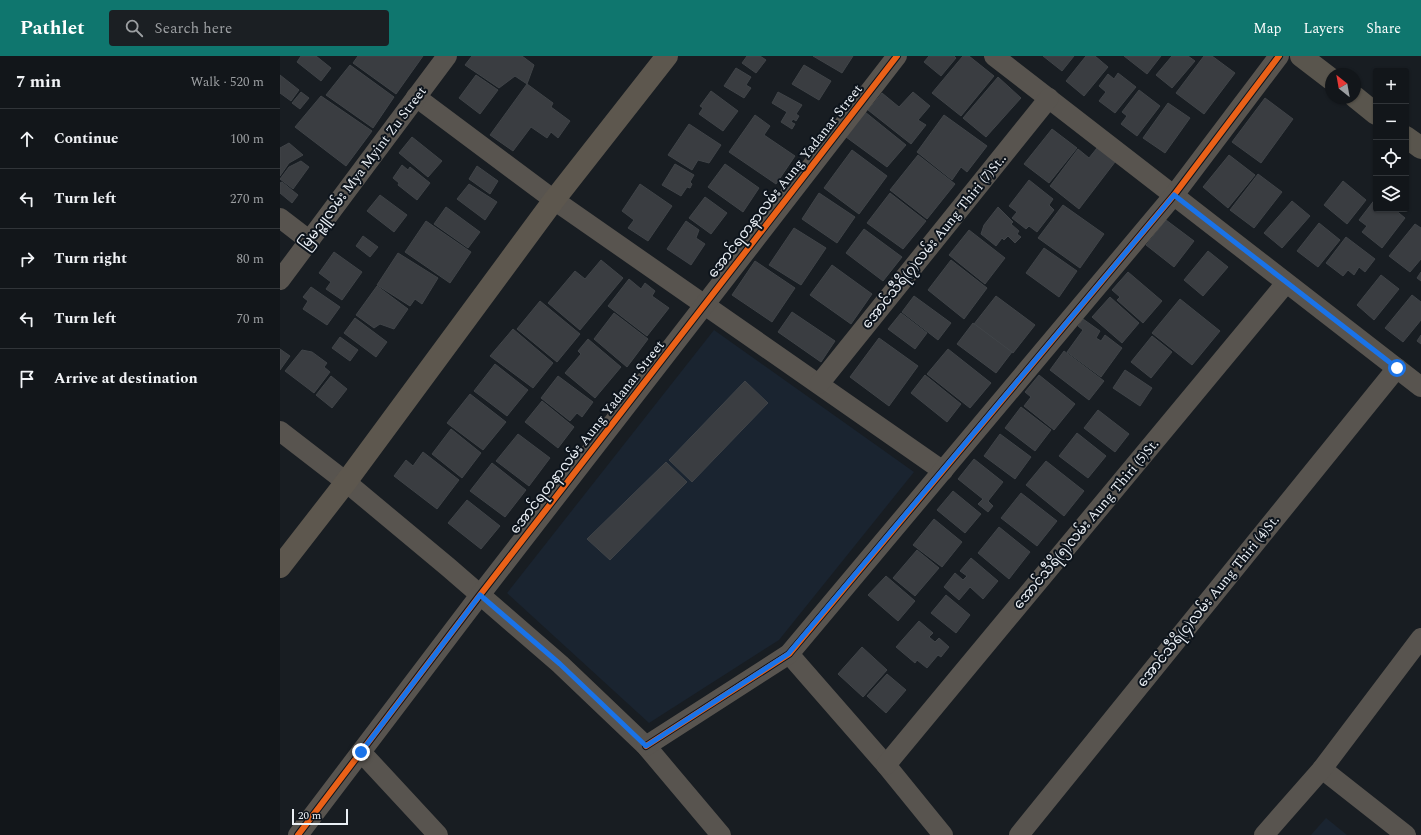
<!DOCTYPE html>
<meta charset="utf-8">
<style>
body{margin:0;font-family:Spectral,"Noto Sans Myanmar",serif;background:#1b1f23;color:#f1f3f6}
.controls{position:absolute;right:12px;top:12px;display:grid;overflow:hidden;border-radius:4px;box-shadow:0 1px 3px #0004}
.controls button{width:36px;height:36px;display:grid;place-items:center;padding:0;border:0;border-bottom:1px solid #313539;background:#12161a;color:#f1f3f6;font:20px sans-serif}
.compass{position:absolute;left:1045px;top:12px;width:36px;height:36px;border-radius:50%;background:#12161a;box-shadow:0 1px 3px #0004;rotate:329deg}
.scale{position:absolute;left:12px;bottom:10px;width:56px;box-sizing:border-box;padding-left:4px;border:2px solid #eaeff5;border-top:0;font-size:11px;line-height:14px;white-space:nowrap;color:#eaeff5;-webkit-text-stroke:3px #0d141c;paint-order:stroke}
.stop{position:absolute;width:12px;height:12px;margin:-9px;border:3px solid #1a73e8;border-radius:50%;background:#fff}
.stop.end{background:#1a73e8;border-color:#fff;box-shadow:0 1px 4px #0008}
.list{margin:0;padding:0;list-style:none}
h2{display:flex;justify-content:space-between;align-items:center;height:52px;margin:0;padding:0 16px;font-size:17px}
h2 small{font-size:13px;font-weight:400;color:#9c9fa2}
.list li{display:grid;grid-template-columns:26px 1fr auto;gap:12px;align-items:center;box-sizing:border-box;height:60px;padding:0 16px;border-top:1px solid #313539}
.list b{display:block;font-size:15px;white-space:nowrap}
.list em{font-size:13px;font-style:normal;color:#9c9fa2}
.icon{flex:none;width:22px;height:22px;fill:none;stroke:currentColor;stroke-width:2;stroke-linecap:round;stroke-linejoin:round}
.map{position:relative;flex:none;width:1141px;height:779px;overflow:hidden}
header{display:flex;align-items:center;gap:24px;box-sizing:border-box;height:56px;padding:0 20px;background:#0f766e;color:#fff}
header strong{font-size:19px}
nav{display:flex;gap:22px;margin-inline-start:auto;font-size:14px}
.search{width:280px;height:36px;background:#1b1f23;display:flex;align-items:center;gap:10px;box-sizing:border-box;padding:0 14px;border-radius:4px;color:#9c9fa2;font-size:15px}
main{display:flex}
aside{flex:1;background:#12161a}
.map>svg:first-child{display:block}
.built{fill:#1a2430}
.building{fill:#3a3d41;stroke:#404448}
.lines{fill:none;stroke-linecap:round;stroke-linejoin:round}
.street{stroke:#58544f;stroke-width:20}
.secondary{stroke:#5d574e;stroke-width:22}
.primary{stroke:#59554d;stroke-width:22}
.cycleway-casing{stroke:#0d141c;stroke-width:8}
.cycleway{stroke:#ea6118;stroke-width:6}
.route{stroke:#1a73e8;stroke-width:5}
.labels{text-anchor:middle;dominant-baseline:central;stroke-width:4;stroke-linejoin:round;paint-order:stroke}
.street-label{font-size:14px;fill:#eaeff5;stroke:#0d141c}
</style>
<header>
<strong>Pathlet</strong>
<div class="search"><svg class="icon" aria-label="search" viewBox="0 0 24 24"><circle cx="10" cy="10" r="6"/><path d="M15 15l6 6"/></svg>Search here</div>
<nav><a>Map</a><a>Layers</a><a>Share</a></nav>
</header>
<main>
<aside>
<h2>7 min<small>Walk · 520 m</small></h2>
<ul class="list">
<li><svg class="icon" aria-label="ahead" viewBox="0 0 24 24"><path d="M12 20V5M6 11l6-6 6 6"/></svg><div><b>Continue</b></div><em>100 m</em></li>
<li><svg class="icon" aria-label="left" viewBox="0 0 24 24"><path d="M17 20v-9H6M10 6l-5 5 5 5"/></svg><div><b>Turn left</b></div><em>270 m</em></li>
<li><svg class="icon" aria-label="right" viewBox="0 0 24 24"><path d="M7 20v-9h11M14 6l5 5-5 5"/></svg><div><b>Turn right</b></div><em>80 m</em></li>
<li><svg class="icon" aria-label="left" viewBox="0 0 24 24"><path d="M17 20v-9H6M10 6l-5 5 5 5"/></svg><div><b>Turn left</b></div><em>70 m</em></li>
<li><svg class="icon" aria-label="arrive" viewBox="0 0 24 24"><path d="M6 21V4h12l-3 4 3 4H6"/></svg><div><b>Arrive at destination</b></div></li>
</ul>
</aside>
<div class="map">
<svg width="1141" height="779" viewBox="0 0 1141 779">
<rect width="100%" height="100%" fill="#181d22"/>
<g class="built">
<polygon points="434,274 634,416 499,584 369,667 227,537"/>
<polygon points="1046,762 1067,779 1031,779"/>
</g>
<g class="building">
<polygon points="21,0 36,0 51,12 41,25 17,6"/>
<polygon points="78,0 143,0 116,38 73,7"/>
<polygon points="192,0 242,0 254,9 247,28 235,20 219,32 185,9"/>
<polygon points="467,0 480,0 486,4 476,17 462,7"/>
<polygon points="533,0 573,0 562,17"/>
<polygon points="649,0 674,0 676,2 661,20 644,6"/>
<polygon points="683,0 689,0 714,20 681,60 652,37"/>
<polygon points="763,0 794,0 782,15"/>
<polygon points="806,0 815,0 828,11 804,40 786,25"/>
<polygon points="844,0 881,0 867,18"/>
<polygon points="892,0 908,0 915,5 892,32 876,19"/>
<polygon points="924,0 932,0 955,17 924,58 896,37"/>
<polygon points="70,9 114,41 93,72 46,39"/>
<polygon points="524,9 551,25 539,44 512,28"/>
<polygon points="456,12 471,21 466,29 471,32 464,42 444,30"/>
<polygon points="838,17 856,31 835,57 819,45 826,36 819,30 828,18 834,23"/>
<polygon points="0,19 19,34 11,45 0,37"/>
<polygon points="196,19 218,34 200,58 179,42"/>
<polygon points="718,21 741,42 706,81 683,62"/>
<polygon points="247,28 273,47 271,51 290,65 278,82 271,76 267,82 251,71 233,95 210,79"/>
<polygon points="859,34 880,50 857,80 841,68 847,60 842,56"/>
<polygon points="431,35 458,55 443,75 419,58 423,52 420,50"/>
<polygon points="21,36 29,42 20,53 12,47"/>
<polygon points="498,36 522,49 516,58 519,60 516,65 513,63 511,66 515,68 512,73 501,66 507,56 492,47"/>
<polygon points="633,36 650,50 638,64 646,69 631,88 588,54 602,37 619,51"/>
<polygon points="41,40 92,75 66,110 15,71"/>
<polygon points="985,42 1013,63 981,107 952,86"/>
<polygon points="888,47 910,62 885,97 863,82"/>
<polygon points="585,56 626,89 607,111 566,81"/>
<polygon points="475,59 490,70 484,79 515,100 496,128 449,96"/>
<polygon points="664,59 707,90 687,116 681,111 672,124 637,96"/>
<polygon points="409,68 441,89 429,107 418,104 412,114 388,99"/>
<polygon points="772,73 797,92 769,127 744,108"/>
<polygon points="132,81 162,105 148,121 119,97"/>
<polygon points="9,87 23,99 9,107 0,120 0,92"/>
<polygon points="817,92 835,106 799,153 770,130 798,93 809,102"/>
<polygon points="572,94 607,120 579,158 544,132"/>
<polygon points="638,99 675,128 647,163 610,134"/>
<polygon points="949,99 975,119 948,152 923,131"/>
<polygon points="21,105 29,111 13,133 0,123 9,111"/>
<polygon points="395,108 414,119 410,126 412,128 410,132 407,131 401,140 382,129"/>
<polygon points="445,108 479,132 463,156 428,131"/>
<polygon points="122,109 128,114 130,111 150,127 137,144 118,129 119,127 113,122"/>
<polygon points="197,110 218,125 210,138 189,123"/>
<polygon points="978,118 1002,136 974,172 950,154"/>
<polygon points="749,124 773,143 769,149 774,154 757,176 749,170 746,173 732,162 737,156 729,150"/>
<polygon points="1063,125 1086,144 1067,168 1044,149"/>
<polygon points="2,126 18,139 12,147 0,137 0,127"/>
<polygon points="189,128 217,146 205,164 177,143"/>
<polygon points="360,128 392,150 368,185 348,172 354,164 342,155"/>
<polygon points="539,137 575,161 557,187 522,163"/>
<polygon points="610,137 646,165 623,193 587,167"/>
<polygon points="100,139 127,159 114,176 87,155"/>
<polygon points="425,141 447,157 431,178 409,162"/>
<polygon points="1096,142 1096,153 1114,153 1125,162 1102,192 1082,176 1087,170 1079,164"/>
<polygon points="1012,145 1030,160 1002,192 984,177"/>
<polygon points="783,149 824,178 800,212 758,182"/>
<polygon points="166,151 200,176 188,192 154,168"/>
<polygon points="718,151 733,166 731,168 739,175 737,178 741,181 735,187 728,180 724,184 722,182 716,190 701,178 704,169"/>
<polygon points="886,164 914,185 894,211 866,189"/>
<polygon points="146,165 191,196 170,227 125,196"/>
<polygon points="406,165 419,174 416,182 425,188 411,209 387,193"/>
<polygon points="1039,167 1060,184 1038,211 1017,195"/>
<polygon points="1135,168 1141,172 1141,203 1130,216 1109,200"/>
<polygon points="514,172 546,192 521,229 489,209"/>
<polygon points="584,173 622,201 603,225 566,197"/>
<polygon points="689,174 725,202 705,228 669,199"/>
<polygon points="83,180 98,191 90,201 76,190"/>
<polygon points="1066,181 1095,203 1085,216 1079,211 1074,219 1068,214 1063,220 1046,207"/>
<polygon points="764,192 797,215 779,241 746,217"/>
<polygon points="928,195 948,211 923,240 904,224"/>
<polygon points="54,196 82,216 62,244 46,233 51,226 39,217"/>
<polygon points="118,197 158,222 142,248 135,243 130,250 97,229"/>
<polygon points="321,204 343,222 300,274 268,247 295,215 305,223"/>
<polygon points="671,204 707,232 684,263 648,234"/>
<polygon points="475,205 515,232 492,266 452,239"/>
<polygon points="552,209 592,238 571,268 530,239"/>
<polygon points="848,216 882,245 863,267 837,244 840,241 832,234"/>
<polygon points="1141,216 1141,225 1137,222"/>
<polygon points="1101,219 1119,233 1094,264 1077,249"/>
<polygon points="349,223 361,233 365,227 375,235 372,240 389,252 367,280 328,250"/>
<polygon points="97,230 128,253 114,273 100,268 94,272 76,259"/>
<polygon points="31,231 60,251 47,269 23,253 28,245 23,241"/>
<polygon points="1132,239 1141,246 1141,264 1123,286 1105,272"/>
<polygon points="634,240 671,267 658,284 622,256"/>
<polygon points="716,240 755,269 733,297 694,268"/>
<polygon points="830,241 859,267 842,287 812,261"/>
<polygon points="900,243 940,275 912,309 872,277"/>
<polygon points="260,245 300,278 277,306 237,273"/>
<polygon points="512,256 555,285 541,306 498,276"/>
<polygon points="334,257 368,283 347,311 314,283"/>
<polygon points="621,257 647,277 635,293 608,273"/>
<polygon points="75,262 107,286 96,301 64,277"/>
<polygon points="803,263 820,275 816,282 821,285 825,279 842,292 821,321 787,296 803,274 798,270"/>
<polygon points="693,267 732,296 716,317 677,288"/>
<polygon points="233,273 273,307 253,332 210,300"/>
<polygon points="1141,279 1141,288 1137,285"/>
<polygon points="872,280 892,296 871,322 851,306"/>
<polygon points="60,281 78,294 70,305 52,292"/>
<polygon points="599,282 638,310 609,350 570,321"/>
<polygon points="308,283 341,311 315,342 285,317 301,298 298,295"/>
<polygon points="0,293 10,300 0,314"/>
<polygon points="668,293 711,327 690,352 647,318"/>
<polygon points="22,294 32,296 47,307 44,311 50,316 34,337 5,315"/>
<polygon points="784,295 824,325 809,344 770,314"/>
<polygon points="215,308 248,334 227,360 194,335"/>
<polygon points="845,314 872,332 860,350 833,332"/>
<polygon points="645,319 681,348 667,366 631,337"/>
<polygon points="759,319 795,348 774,374 744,350 751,341 745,336"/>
<polygon points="51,320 67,333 52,352 36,339"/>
<polygon points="278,320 313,346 302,361 297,357 290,365 261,342"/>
<polygon points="465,325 488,347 412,426 389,404"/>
<polygon points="190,338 226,366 203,394 167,367"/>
<polygon points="262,345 294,371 278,392 245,366"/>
<polygon points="741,351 771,374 755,395 725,372"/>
<polygon points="818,354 849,378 835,396 804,372"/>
<polygon points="171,373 201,397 182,422 152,398"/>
<polygon points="797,377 826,400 808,422 779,400"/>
<polygon points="238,378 270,402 249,430 216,405"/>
<polygon points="720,378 751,401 735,423 704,400"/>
<polygon points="143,396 179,424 157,453 114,420 126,404 133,410"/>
<polygon points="694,403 723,426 708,445 713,450 708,456 698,448 703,443 678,423"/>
<polygon points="766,405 804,435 784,460 746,429"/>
<polygon points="386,406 407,426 330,504 307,483"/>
<polygon points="212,407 246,434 225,461 190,435"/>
<polygon points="673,435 701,458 685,477 657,454"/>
<polygon points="741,437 777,465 757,490 721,462"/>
<polygon points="187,444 220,470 201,493 168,467"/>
<polygon points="654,463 682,486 662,511 633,489"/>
<polygon points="719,471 750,496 729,523 698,497"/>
<polygon points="637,494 659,512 635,540 613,522"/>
<polygon points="691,502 718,525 703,543 690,531 679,544 664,531 675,517 683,524 687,520 680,515"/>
<polygon points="606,520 635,545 618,565 588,539"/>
<polygon points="666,539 690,559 676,577 651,557"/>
<polygon points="639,565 653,577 649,581 655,586 659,582 669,591 661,601 658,599 647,612 637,604 635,607 616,591"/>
<polygon points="582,591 607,614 583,641 558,618"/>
<polygon points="607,618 626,634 606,657 587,640"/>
</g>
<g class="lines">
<g class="street">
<polyline points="714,0 1141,331"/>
<polyline points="136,41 274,144 663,415"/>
<polyline points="0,162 30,185"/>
<polyline points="0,224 167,0"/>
<polyline points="539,328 769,42"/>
<polyline points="0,375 66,426 168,511 280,608 366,690 441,779"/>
<polyline points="509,598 606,709 663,779"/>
<polyline points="366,690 509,598 894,139 999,0"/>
<polyline points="81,696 158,779"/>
<polyline points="606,709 1006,227"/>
<polyline points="1042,713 1126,779"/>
<polyline points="18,779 200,539 617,0"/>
<polyline points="739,779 1117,312"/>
<polyline points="984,779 1042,713 1141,582"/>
</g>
<polyline class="secondary" points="0,511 66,426 274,144 387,0"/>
<g class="primary">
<polyline points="1021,0 1051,23"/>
<polyline points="1075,41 1096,58"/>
<polyline points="1126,81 1141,92"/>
</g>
<g class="cycleway-casing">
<g id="cycleway">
<polyline points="366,690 509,598 894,139 999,0"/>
<polyline points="18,779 200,539 617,0"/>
</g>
</g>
<use href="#cycleway" class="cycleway"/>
</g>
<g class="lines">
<polyline class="route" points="81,696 200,539 280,608 366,690 508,598 894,139 1117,312"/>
</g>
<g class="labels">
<g class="street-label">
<text transform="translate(83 112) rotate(-53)">မြမဉ္ဇူလမ်း Mya Myint Zu Street</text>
<text transform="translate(505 125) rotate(-52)">အောင်ရတနာလမ်း Aung Yadanar Street</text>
<text transform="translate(654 185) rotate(-51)">အောင်သီရိ(၇)လမ်း Aung Thiri (7)St..</text>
<text transform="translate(307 381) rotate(-52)">အောင်ရတနာလမ်း Aung Yadanar Street</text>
<text transform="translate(806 468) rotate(-50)">အောင်သီရိ(၅)လမ်း Aung Thiri (5)St.</text>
<text transform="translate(928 545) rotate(-51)">အောင်သီရိ(၄)လမ်း Aung Thiri (4)St.</text>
</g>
</g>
</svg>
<div class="controls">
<button>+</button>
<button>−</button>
<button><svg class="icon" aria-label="locate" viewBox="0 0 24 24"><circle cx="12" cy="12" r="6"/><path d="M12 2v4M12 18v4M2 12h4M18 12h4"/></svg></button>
<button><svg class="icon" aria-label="layers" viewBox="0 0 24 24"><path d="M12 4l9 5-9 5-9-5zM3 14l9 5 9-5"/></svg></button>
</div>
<svg class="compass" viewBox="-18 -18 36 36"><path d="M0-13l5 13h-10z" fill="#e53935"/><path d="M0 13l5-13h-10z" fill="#9c9fa2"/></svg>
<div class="scale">20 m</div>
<div class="stop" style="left:1117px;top:312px"></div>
<div class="stop end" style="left:81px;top:696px"></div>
</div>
</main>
